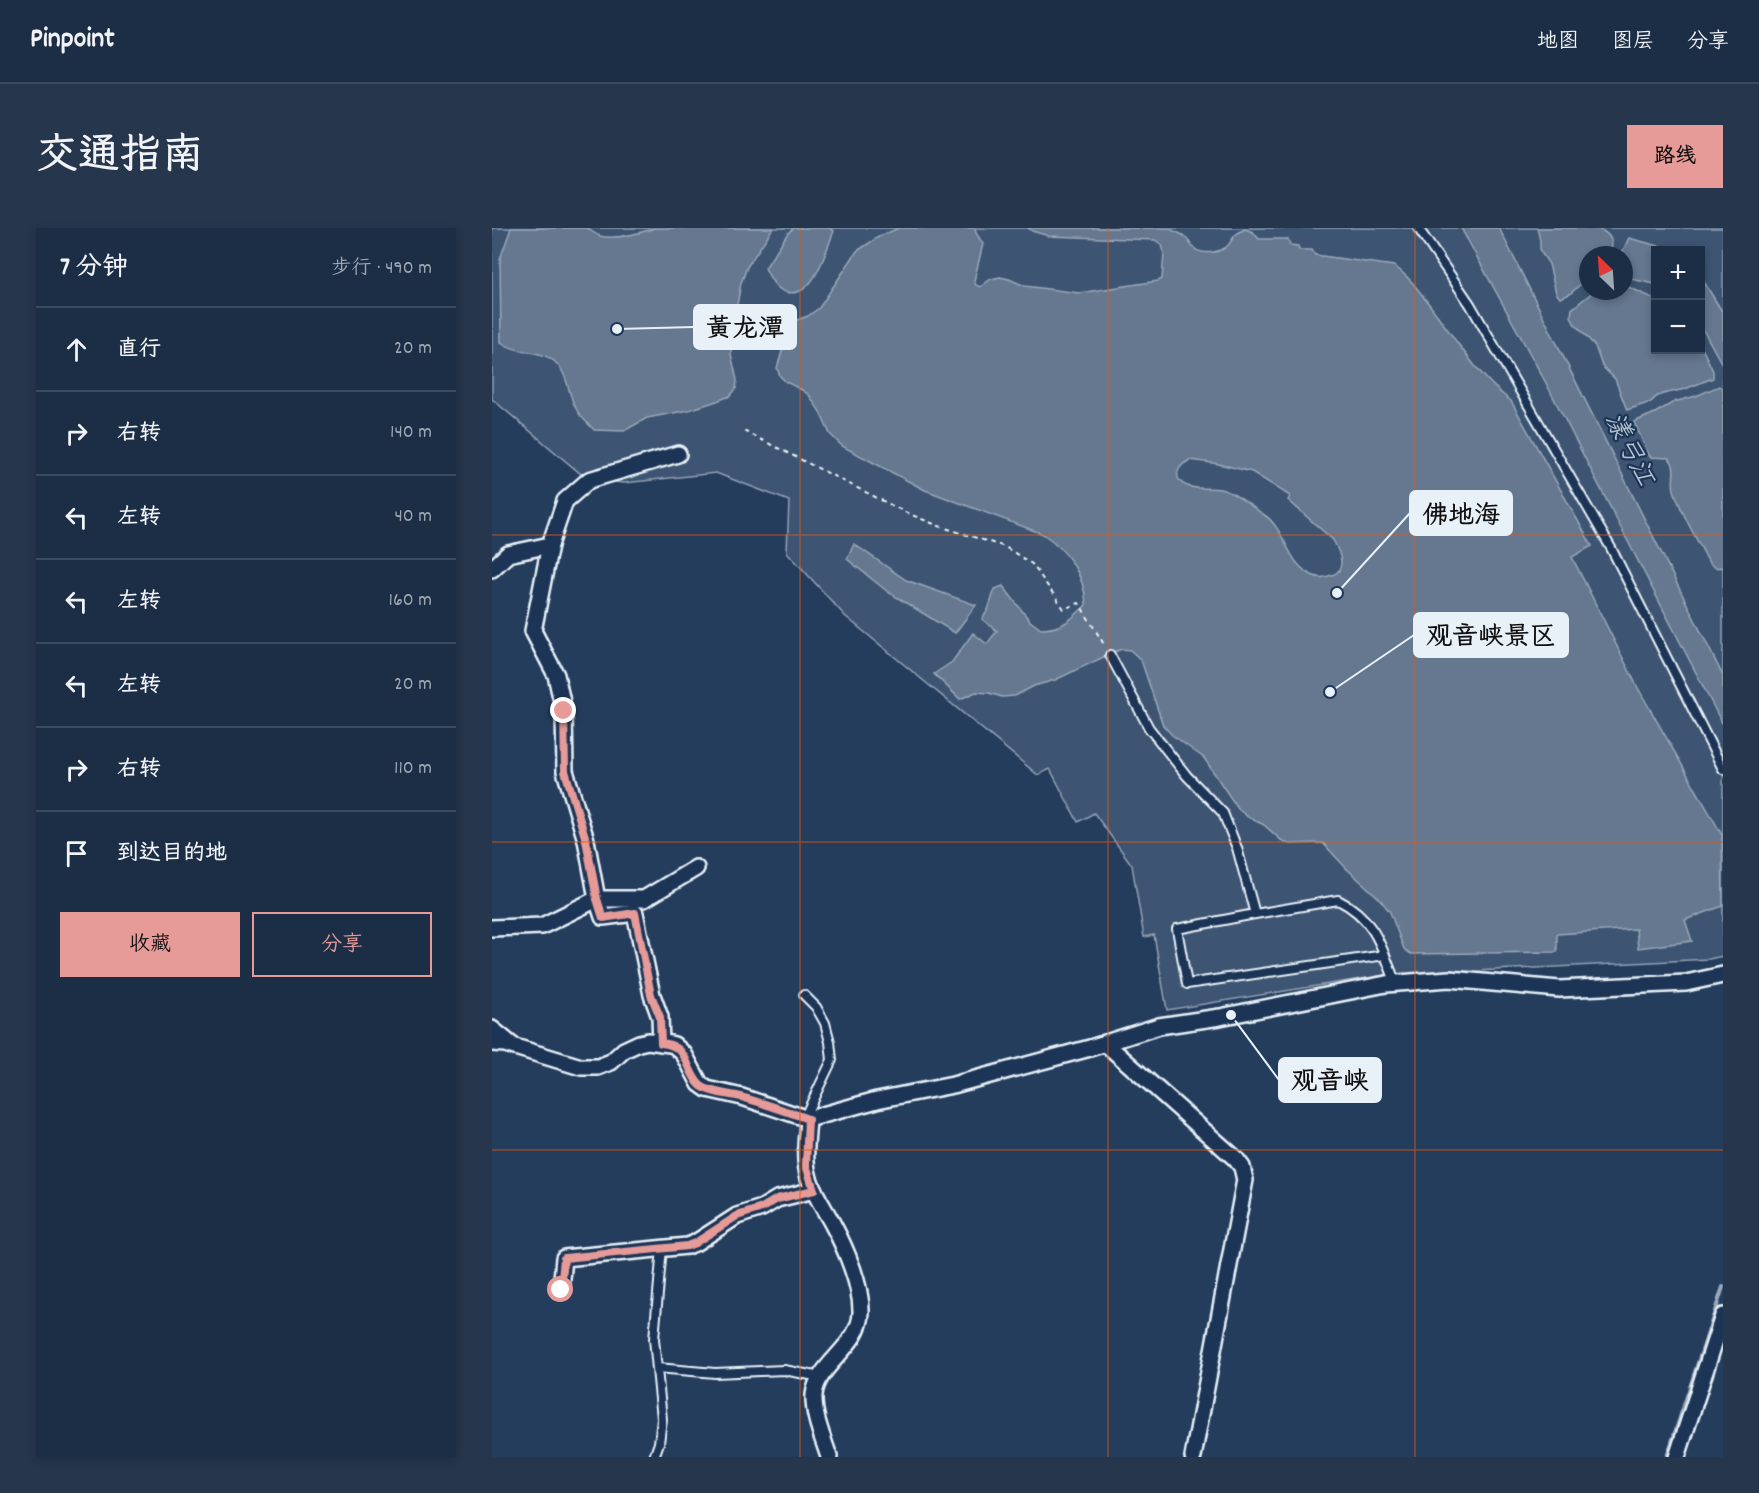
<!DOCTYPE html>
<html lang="zh">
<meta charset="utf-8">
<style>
body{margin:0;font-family:Dekko,"LXGW WenKai TC",sans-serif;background:#25364d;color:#f1f3f6}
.controls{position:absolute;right:18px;top:18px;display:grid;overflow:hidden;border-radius:0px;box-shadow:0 3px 9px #0003}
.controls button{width:54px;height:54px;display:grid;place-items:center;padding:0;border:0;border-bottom:2px solid #3a4a5f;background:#1c2e46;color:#f1f3f6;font:30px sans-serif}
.compass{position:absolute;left:1087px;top:18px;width:54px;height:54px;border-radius:50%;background:#1c2e46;box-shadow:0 3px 9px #0003;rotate:335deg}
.stop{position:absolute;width:18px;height:18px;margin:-14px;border:4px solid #e69b98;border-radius:50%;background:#fff}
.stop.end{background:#e69b98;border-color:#fff;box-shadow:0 2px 6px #0008}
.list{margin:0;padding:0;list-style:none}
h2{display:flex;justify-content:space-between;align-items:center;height:78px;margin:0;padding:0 24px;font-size:26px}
h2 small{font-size:20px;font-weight:400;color:#a0a8b3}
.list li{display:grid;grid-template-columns:39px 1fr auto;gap:18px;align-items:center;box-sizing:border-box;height:84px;padding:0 24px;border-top:2px solid #3a4a5f}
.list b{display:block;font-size:22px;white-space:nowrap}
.list em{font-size:20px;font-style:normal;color:#a0a8b3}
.actions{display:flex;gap:12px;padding:18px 24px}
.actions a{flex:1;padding:14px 0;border:2px solid #e69b98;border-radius:0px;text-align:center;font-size:21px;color:#e69b98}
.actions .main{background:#e69b98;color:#111}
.icon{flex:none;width:33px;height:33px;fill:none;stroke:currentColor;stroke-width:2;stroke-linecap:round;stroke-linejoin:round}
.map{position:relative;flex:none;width:1231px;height:1229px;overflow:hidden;border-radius:0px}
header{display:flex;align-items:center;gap:36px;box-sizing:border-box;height:84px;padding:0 30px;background:#1c2e46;border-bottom:2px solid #3a4a5f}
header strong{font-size:28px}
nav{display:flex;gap:33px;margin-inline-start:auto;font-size:21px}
.intro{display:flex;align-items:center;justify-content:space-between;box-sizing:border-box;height:144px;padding:0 36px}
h1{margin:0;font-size:42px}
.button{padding:15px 27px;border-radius:0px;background:#e69b98;color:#111;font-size:21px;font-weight:700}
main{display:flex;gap:36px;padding:0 36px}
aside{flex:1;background:#1c2e46;border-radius:0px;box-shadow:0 3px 9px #0003}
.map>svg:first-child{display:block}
.green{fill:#3e5472;stroke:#93a2b5;stroke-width:1.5;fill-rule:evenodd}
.water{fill:#657890;stroke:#99a8ba;stroke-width:1.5;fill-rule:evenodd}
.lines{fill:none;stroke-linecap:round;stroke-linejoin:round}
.stream{stroke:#99a8ba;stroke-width:4}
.service-casing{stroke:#e8f1f8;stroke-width:12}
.minor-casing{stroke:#e8f1f8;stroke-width:20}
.path{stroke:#e8f1f8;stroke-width:2;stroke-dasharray:4.5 4.5;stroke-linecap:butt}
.service{stroke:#1d3557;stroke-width:8}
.minor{stroke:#1d3557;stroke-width:15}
.route{stroke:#e69b98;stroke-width:8}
.grid{fill:none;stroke:#e8590c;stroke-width:1.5;stroke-opacity:0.55}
.labels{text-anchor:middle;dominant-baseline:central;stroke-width:4.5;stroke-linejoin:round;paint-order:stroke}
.water-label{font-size:26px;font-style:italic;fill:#b4c1ce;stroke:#1d3557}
.leader{fill:none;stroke:#e8f1f8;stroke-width:2}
.callout-dot{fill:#e8f1f8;stroke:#1d3557;stroke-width:2}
.callout{fill:#e8f1f8;stroke:#e8f1f8;stroke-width:2}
.callout-label{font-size:26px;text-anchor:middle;font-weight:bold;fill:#111}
</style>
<header>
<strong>Pinpoint</strong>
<nav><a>地图</a><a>图层</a><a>分享</a></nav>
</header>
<div class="intro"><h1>交通指南</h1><a class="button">路线</a></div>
<main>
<aside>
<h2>7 分钟<small>步行 · 490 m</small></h2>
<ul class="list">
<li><svg class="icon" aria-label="ahead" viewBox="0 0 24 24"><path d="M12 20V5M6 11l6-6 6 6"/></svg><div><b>直行</b></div><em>20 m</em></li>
<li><svg class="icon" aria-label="right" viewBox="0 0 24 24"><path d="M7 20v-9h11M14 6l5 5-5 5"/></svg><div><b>右转</b></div><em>140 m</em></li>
<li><svg class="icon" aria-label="left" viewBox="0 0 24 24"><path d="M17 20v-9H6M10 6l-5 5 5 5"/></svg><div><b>左转</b></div><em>40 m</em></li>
<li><svg class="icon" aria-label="left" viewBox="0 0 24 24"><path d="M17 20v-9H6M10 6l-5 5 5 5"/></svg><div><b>左转</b></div><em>160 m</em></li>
<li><svg class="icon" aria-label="left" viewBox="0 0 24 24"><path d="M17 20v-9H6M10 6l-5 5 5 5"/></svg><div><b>左转</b></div><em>20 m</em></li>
<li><svg class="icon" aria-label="right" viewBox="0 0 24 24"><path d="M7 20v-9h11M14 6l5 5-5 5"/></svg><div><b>右转</b></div><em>110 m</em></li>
<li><svg class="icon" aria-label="arrive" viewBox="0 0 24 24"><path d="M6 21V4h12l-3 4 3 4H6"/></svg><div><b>到达目的地</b></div></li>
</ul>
<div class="actions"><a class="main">收藏</a><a>分享</a></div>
</aside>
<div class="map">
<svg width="1231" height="1229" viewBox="0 0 1231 1229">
<rect width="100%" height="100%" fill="#253d5d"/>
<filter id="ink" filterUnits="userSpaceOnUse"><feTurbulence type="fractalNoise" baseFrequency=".0167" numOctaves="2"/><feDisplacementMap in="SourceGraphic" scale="12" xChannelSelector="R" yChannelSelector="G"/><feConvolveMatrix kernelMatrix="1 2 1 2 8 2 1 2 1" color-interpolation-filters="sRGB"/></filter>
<g filter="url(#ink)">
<path class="green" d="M0,0H1231V728L1217,731L887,748L675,782L662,707L652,709L640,637L602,585L586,594L558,541L546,547L353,388L295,324L297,273L224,245L132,255L114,253L89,246L0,171ZM1164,22H1208V122H1164ZM1096,27H1132V63H1096Z"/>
<g class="water">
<path d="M19,0H95C99,3 103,6 108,8C123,12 148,5 163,0H281L255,39L249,55L239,109V126L245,152L244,161L238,168L222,174L197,182L155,190L132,203L102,202C97,196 90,191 86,184C75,168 78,147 62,133C47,121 24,126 9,114L8,31Z"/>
<path d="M302,0H337L342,3C334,22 322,72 294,64C283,61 278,50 273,40L296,5Z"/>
<path d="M407,0H483L484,5L491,16L482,53L484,57L488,59L499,51L508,49L517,51L533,58L587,65L666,53L670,51L672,25L670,17L663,12L557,8L540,3L536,0H677C682,4 689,5 693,9C697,12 698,17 702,20C709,27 725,25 733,20C742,14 737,8 753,1L761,4L767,11H796L798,17L806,18L807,22H820L823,27L902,38C917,48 927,63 937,76C962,109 986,149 1019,173L1100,318L1080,329L1146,460L1230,607L1231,678L1193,692L1200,713L1146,720L1144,701L1065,706V724L919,726L912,721L898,684L887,670L855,641L831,615L797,616L789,612L772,597L756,589L746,581L712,530L680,507L671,497L650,435L648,431L638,422L630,421L622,424L563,452L542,458L523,468L510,469L497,465L484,464L468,471L442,446L460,434L481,405L495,416L505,403L490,391L496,382L503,361L511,358L538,393L549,401C571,401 579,391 594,377C593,347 575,322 551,306L433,262L350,218L338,206L327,182L317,167L310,162L294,154L288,148L285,140L299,94L316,88L327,80L365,23L388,8ZM698,232L727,236L760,244L798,268L796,272L841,312C847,323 856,342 840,347C833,349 829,351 822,348C794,337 795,301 771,286C758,278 743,264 728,261C717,259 696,263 688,253C681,244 690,236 698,232Z"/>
<polygon points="969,0 1007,0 1231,448 1231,497 1054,155"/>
<path d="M1045,0C1059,0 1089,0 1102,0C1117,3 1125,14 1116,27H1096V49L1078,66L1068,70L1064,65L1057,36L1048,23V12Z"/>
<polygon points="1137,10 1182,22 1164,22 1163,56 1139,51 1132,48 1132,27 1129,27"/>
<polygon points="1209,49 1231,85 1231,138 1209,98"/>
<polygon points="1132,57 1163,71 1164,122 1208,122 1209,118 1221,143 1221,150 1193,161 1171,166 1164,169 1159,174 1135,182 1123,151 1110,138 1103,118 1082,95 1079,88 1080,81 1102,63 1132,63"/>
<path d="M1227,158L1231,161V339C1225,340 1221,340 1217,335C1205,311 1190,288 1182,262C1179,250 1186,240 1177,230L1158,229L1142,194L1163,185L1182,174L1204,168Z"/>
<polygon points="362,316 414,352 484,377 463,405 396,364 355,331"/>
</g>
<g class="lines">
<polyline class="stream" points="1175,1229 1231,1059"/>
<g class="service-casing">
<g id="service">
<polyline points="926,0 978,76 1119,320 1231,541"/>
<polyline points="618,427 657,500 695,548 731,585 745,620 763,686"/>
<path d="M893,727L695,756L685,701L763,686L846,672C883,690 890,720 904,756"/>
<polyline points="312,767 324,779 333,795 338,814 340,832 316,882 316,891"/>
<polyline points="165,1140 223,1145 292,1142 329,1149"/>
<polyline points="162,1229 167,1215 170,1191 162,1111 170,1020"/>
</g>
</g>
<g class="minor-casing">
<g id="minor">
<polyline points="0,341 16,326 58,317"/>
<polyline points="0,700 50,698 105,671 152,671 204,640"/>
<polyline points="0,801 21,818"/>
<polyline points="0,815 13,816 89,839 106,839 119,834 132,822 147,815 156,813 178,816 182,817 192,826 208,856 215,861 250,869 316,891 385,872 461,857 598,820 667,798 728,789 894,756 957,751 1067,761 1194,755 1231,747"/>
<polyline points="169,815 168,789 160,767 143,685 111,689 105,671 94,612 73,543 72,483 64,447 41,403 58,317 73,273 97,252 186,226"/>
<polyline points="613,815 744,931 750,939 753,952 701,1229"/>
<path d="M316,891C315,910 311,931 317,950C322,966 332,980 340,995C353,1019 370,1058 369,1085C368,1118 325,1136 322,1167C321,1188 331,1210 337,1229"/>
<polyline points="69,1062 72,1030 195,1018 203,1015 245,988 270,980 285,971 322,962"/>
<polyline points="1185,1229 1231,1088"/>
</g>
</g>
<polyline class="path" points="252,203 415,285 447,298 513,319 540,336 572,381 587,375 613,418"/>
<use href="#service" class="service"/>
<use href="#minor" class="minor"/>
</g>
</g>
<g class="lines" filter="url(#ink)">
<path class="route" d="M69,1062L72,1030L195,1018L203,1015L245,988L270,980L285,971L322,962L314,937L316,891C294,883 271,875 249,869C237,866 217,865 208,857C192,841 199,818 169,815L168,789L159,767L143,685L111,690L105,671L94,612L73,543L72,483"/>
</g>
<path class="grid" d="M308,0V1229M616,0V1229M923,0V1229M0,307H1231M0,614H1231M0,922H1231"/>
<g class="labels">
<g class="water-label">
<text transform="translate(1136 222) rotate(63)">漾弓江</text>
</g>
</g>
<path class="leader" d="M125 101L202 99M845 365L918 285M838 464L922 407M739 787L787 852"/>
<g class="callout-dot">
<circle cx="125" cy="101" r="6"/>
<circle cx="845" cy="365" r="6"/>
<circle cx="838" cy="464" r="6"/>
<circle cx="739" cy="787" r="6"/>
</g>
<g class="callout">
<rect x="202" y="77" width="102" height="44" rx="6"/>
<rect x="918" y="263" width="102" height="44" rx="6"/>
<rect x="922" y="385" width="154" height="44" rx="6"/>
<rect x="787" y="830" width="102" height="44" rx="6"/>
</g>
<g class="callout-label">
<text x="253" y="108">黄龙潭</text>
<text x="969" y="295">佛地海</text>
<text x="999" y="416">观音峡景区</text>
<text x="838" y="861">观音峡</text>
</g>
</svg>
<div class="controls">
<button>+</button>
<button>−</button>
</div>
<svg class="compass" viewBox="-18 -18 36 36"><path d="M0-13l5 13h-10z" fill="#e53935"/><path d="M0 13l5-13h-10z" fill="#a0a8b3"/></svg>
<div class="stop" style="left:69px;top:1062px"></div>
<div class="stop end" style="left:72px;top:483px"></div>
</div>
</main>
